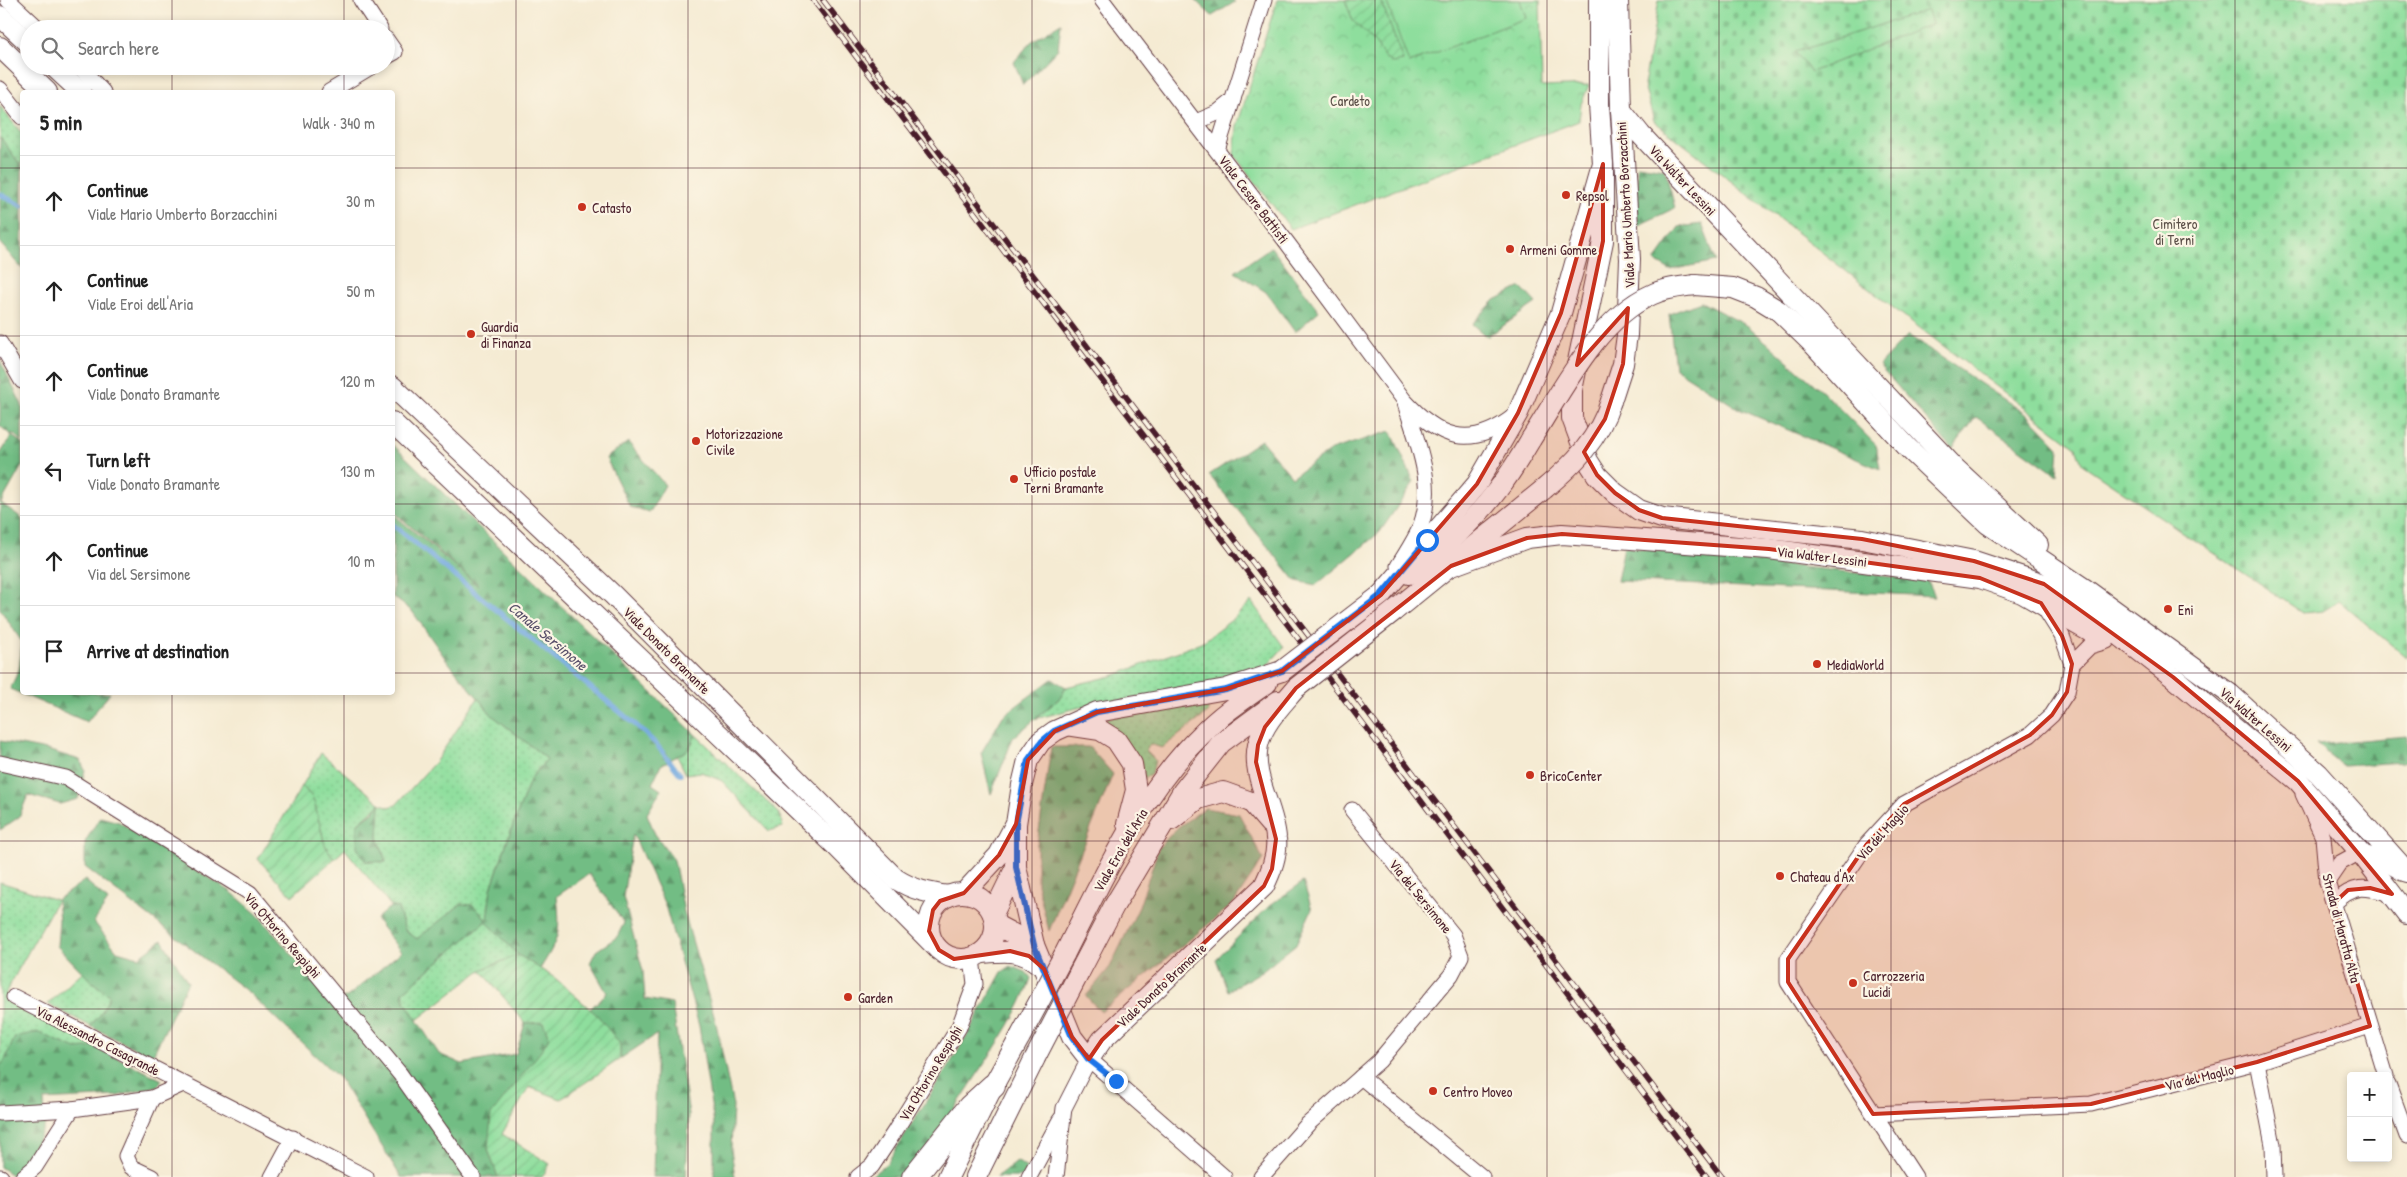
<!DOCTYPE html>
<meta charset="utf-8">
<style>
body{margin:0;font-family:"Patrick Hand",sans-serif;background:#f2f2f2;color:#222}
.controls{position:absolute;right:15px;bottom:15px;display:grid;overflow:hidden;border-radius:5px;box-shadow:0 2px 8px #0003}
.controls button{width:45px;height:45px;display:grid;place-items:center;padding:0;border:0;border-bottom:1px solid #e0e0e0;background:#fff;color:#222;font:25px sans-serif}
.stop{position:absolute;width:15px;height:15px;margin:-11px;border:4px solid #1a73e8;border-radius:50%;background:#fff}
.stop.end{background:#1a73e8;border-color:#fff;box-shadow:0 1px 5px #0008}
.list{margin:0;padding:0;list-style:none}
h2{display:flex;justify-content:space-between;align-items:center;height:65px;margin:0;padding:0 20px;font-size:21px}
h2 small{font-size:16px;font-weight:400;color:#767676}
.list li{display:grid;grid-template-columns:32px 1fr auto;gap:15px;align-items:center;box-sizing:border-box;height:90px;padding:0 20px;border-top:1px solid #e0e0e0}
.list b{display:block;font-size:19px;white-space:nowrap}
.list p{margin:0;font-size:16px;white-space:nowrap;color:#767676}
.list em{font-size:16px;font-style:normal;color:#767676}
.icon{flex:none;width:28px;height:28px;fill:none;stroke:currentColor;stroke-width:2;stroke-linecap:round;stroke-linejoin:round}
.map{position:relative;flex:none;width:2407px;height:1177px;overflow:hidden}
.search{position:absolute;background:#fff;box-shadow:0 2px 8px #0003;left:20px;top:20px;width:375px;height:55px;display:flex;align-items:center;gap:12px;box-sizing:border-box;padding:0 18px;border-radius:28px;color:#767676;font-size:19px}
.panel{position:absolute;background:#fff;box-shadow:0 2px 8px #0003;left:20px;top:90px;width:375px;height:605px;border-radius:5px}
.map>svg:first-child{display:block}
.grass{fill:url(#grass-dots);stroke:#6c7e64;fill-rule:evenodd}
.forest{fill:url(#forest-firs);stroke:#5e6e58}
.cemetery{fill:url(#cemetery-stones);stroke:#6c7e64}
.park{fill:url(#park-crowns);stroke:#6c7e64}
.garden{fill:url(#garden-furrows);stroke:#6c7e64}
.pitch{fill:#8ede9d;stroke:#6c7e64}
.lines{fill:none;stroke-linecap:round;stroke-linejoin:round}
.stream{stroke:#72a9e0;stroke-width:5}
.minor-casing{stroke:#643e44;stroke-width:17}
.secondary-casing{stroke:#643e44;stroke-width:22}
.trunk-casing{stroke:#643e44;stroke-width:26}
.minor{stroke:#fff;stroke-width:15}
.secondary{stroke:#fff;stroke-width:20}
.trunk{stroke:#fff;stroke-width:24}
.rail-casing{stroke:#4a1f2b;stroke-width:5.5}
.rail{stroke:#fcf5e5;stroke-width:4;stroke-dasharray:11;stroke-linecap:butt}
.secondary-bridge-casing{stroke:#643e44;stroke-width:22;stroke-linecap:butt}
.secondary-bridge{stroke:#fff;stroke-width:20}
.route{stroke:#1a73e8;stroke-width:6}
.marked{fill:#c8321e;fill-opacity:0.2;stroke:#c8321e;stroke-width:4;stroke-linejoin:round}
.grid{fill:none;stroke:#4a1f2b;stroke-width:1;stroke-opacity:0.55}
.poi-dot{fill:#c8321e;stroke:#fcf5e5;stroke-width:2}
.labels{text-anchor:middle;dominant-baseline:central;stroke-width:4.5;stroke-linejoin:round;paint-order:stroke}
.park-label{font-size:14px;fill:#5b4f48;stroke:#fcf5e5}
.street-label{font-size:14px;fill:#4a1f2b;stroke:#fcf5e5}
.poi-label{font-size:14px;fill:#4a1f2b;stroke:#fcf5e5;text-anchor:start}
.water-label{font-size:15px;font-style:italic;fill:#584f6a;stroke:#fcf5e5}
</style>
<div class="map">
<svg width="2407" height="1177" viewBox="0 0 2407 1177">
<defs>
<pattern id="grass-dots" width="8" height="8" patternUnits="userSpaceOnUse" patternTransform="scale(1.25)"><rect width="8" height="8" fill="#8ede9d"/><path d="M2 2h.1M6 6h.1" fill="none" stroke="#7cbe87" stroke-width="1.8" stroke-linecap="round"/></pattern>
<pattern id="forest-firs" width="22" height="20" patternUnits="userSpaceOnUse" patternTransform="scale(1.25)"><rect width="22" height="20" fill="#72bd84"/><path d="M5 1l3.5 6h-7zM16 11l3.5 6h-7z" fill="#60996c"/></pattern>
<pattern id="cemetery-stones" width="16" height="16" patternUnits="userSpaceOnUse" patternTransform="scale(1.25)"><rect width="16" height="16" fill="#8ede9d"/><path d="M2 7V4a2 2 0 0 1 4 0v3zM10 15v-3a2 2 0 0 1 4 0v3z" fill="#7cbe87"/></pattern>
<pattern id="park-crowns" width="20" height="18" patternUnits="userSpaceOnUse" patternTransform="scale(1.25)"><rect width="20" height="18" fill="#8ede9d"/><path d="M2 6a3 3 0 1 1 6 0M12 15a3 3 0 1 1 6 0" fill="none" stroke="#7cbe87"/></pattern>
<pattern id="garden-furrows" width="10" height="10" patternUnits="userSpaceOnUse" patternTransform="scale(1.25)"><rect width="10" height="10" fill="#8ede9d"/><path d="M-1 1l2-2M0 10L10 0M9 11l2-2" fill="none" stroke="#7cbe87"/></pattern>
</defs>
<rect width="100%" height="100%" fill="#fcf5e5"/>
<filter id="ink" filterUnits="userSpaceOnUse"><feTurbulence type="fractalNoise" baseFrequency=".02" numOctaves="2"/><feDisplacementMap in="SourceGraphic" scale="10" xChannelSelector="R" yChannelSelector="G"/><feConvolveMatrix kernelMatrix="1 2 1 2 8 2 1 2 1" color-interpolation-filters="sRGB"/></filter>
<filter id="wash" filterUnits="userSpaceOnUse"><feTurbulence type="fractalNoise" baseFrequency=".0096" numOctaves="4" result="noise"/><feDisplacementMap in="SourceGraphic" scale="20" xChannelSelector="R" yChannelSelector="G"/><feGaussianBlur stdDeviation="1.12" result="paint"/><feColorMatrix in="noise" values="0 0 0 0 0 0 0 0 0 0 0 0 0 0 0 0 0 1.4 0 .05"/><feComposite in="paint" operator="in"/></filter>
<g filter="url(#wash)">
<rect width="100%" height="100%" fill="#f5ebd3"/>
<g class="grass">
<polygon points="0,106 22,134 22,167 0,137"/>
<polygon points="1251,601 1284,647 1263,670 1198,689 1085,706 1035,719 1061,697 1066,687 1112,676 1201,643 1233,619"/>
<path d="M478,698L492,715L547,759L531,778L509,836L491,889L487,921L518,955L481,970L417,1020L405,1002L403,992L486,921L461,904L417,939L405,930L398,908L391,906L345,849L334,859L325,845L313,798L302,786L321,753L380,803L389,807L396,805L436,761ZM380,804L378,837L386,862L365,861L357,824Z"/>
<polygon points="1205,701 1209,712 1162,748 1150,744 1146,751 1155,760 1152,773 1142,780 1106,723 1107,718"/>
<polygon points="696,735 779,813 783,827 769,831 722,781 701,772 686,774 677,756 688,750"/>
<polygon points="0,882 57,900 6,992 10,1003 162,1080 158,1086 0,1103"/>
<polygon points="82,972 110,996 100,1015 90,1026 48,1004"/>
</g>
<g class="forest">
<polygon points="1195,0 1233,0 1235,2 1212,16"/>
<polygon points="1061,23 1058,49 1023,85 1014,62 1031,42"/>
<polygon points="0,137 22,167 22,269 0,243"/>
<polygon points="1637,165 1665,169 1675,208 1637,226"/>
<polygon points="1702,224 1716,261 1670,270 1655,261 1679,227"/>
<polygon points="1271,247 1319,311 1295,332 1266,292 1235,272"/>
<polygon points="1521,287 1536,303 1487,337 1472,324 1495,300"/>
<polygon points="1701,302 1748,326 1825,394 1876,445 1880,469 1739,409 1675,368 1669,314"/>
<polygon points="1908,335 2029,416 2059,447 2057,475 1976,417 1952,449 1879,365"/>
<polygon points="0,360 22,405 22,441 12,433 12,436 22,443 22,466 1,503 22,518 22,692 110,693 87,722 10,689 19,670 22,642 0,609 0,454 12,436 0,426"/>
<polygon points="1391,431 1414,482 1380,532 1316,585 1296,581 1209,475 1261,440 1292,477 1331,450"/>
<polygon points="628,442 665,485 650,512 630,507 606,458"/>
<path d="M393,445L696,735L688,750L661,765L652,784L661,790L647,814L655,834L674,860L684,912L716,1023L733,1106L731,1149L735,1177H714V1124L699,1026L665,905L633,834L623,897L643,971L645,999L672,1004L689,1115L686,1177H653L657,1034L620,1059V1044L590,1009L607,993L590,963L596,951L617,937L624,923L589,874L557,896C561,932 559,939 540,969L518,955L486,921L403,992L405,1002L439,1054L462,1064L516,1054L525,1023L543,1022L549,1037L488,1149L498,1177H401L340,1079L248,992L85,867V842L100,817L119,822L230,891L257,914L330,999L347,997L401,952L376,919L391,906L398,908L405,930L417,939L461,904L473,905L487,920L491,889L509,836L531,778L547,759L492,715L445,658L412,611L393,597V514L478,585L393,511Z"/>
<polygon points="1624,547 1928,581 1935,596 1617,581"/>
<polygon points="1052,679 1066,687 1061,697 1013,738 991,794 981,753 1003,716"/>
<polygon points="2407,736 2407,761 2402,762 2343,766 2316,744"/>
<polygon points="0,741 47,750 80,760 85,770 78,799 60,804 28,795 19,817 0,830"/>
<polygon points="1051,747 1089,747 1113,774 1049,931 1037,884 1037,845"/>
<polygon points="380,803 378,837 386,862 365,861 357,847 357,824 373,812"/>
<polygon points="1205,808 1239,814 1263,859 1233,904 1101,1012 1086,996 1110,967 1139,907 1159,847 1178,827"/>
<polygon points="85,880 108,901 94,922 117,951 139,957 162,940 188,982 152,1057 90,1026 100,1015 110,996 90,980 57,946 59,920 57,900"/>
<polygon points="1303,882 1312,909 1296,944 1264,970 1228,991 1216,959 1270,905"/>
<path d="M1011,966L1026,972L1031,978C1020,1012 998,1043 979,1072C955,1108 933,1143 907,1177H870L887,1163L958,1051L1002,972Z"/>
<polygon points="37,1032 76,1049 96,1047 162,1080 158,1086 117,1096 44,1100 45,1125 29,1159 12,1175 0,1167 0,1066 4,1062 15,1037"/>
<polygon points="1017,1161 1039,1177 996,1177"/>
</g>
<polygon class="cemetery" points="1659,0 2407,0 2407,658 2339,601 2323,611 2303,613 2082,464 2076,447 1883,300 1654,121 1644,85"/>
<g class="park">
<polygon points="1277,0 1540,0 1542,87 1589,85 1581,104 1579,121 1291,229 1234,155 1237,126"/>
<polygon points="1928,10 1932,24 1811,72 1795,52"/>
</g>
<g class="garden">
<polygon points="1345,0 1381,0 1403,61 1392,63 1385,58 1374,41 1353,21"/>
<polygon points="302,786 313,798 325,845 334,859 292,896 258,859"/>
<polygon points="518,955 555,978 598,1016 620,1044 620,1059 561,1099 529,1087 502,1134 550,1164 542,1177 498,1177 488,1149 491,1115 541,1051 549,1037 543,1022 525,1023 481,970"/>
</g>
<polygon class="pitch" points="1386,0 1520,0 1526,18 1409,63"/>
<g class="lines">
<g class="stream">
<polyline points="0,194 22,206"/>
<polyline points="392,524 637,726 656,744 680,774"/>
</g>
</g>
</g>
<g filter="url(#ink)">
<g class="lines">
<g class="minor-casing">
<g id="minor">
<polyline points="8,0 39,29"/>
<polyline points="361,0 380,29"/>
<path d="M1102,0L1288,244L1404,400C1438,437 1469,451 1513,417"/>
<polyline points="386,39 395,52 386,57"/>
<polyline points="79,66 103,92"/>
<polyline points="0,89 22,117"/>
<polyline points="329,92 372,66"/>
<polyline points="1196,122 1217,113 1233,100"/>
<polyline points="1217,150 1264,0"/>
<polyline points="0,343 22,381"/>
<path d="M1398,566C1405,555 1412,544 1418,532C1438,489 1418,445 1405,403"/>
<polyline points="2043,606 2062,636 2072,664"/>
<polyline points="0,763 66,778 250,893 400,1074 473,1177"/>
<polyline points="2303,794 2323,837 2327,882 2386,1076"/>
<polyline points="2327,882 2340,863 2360,852 2376,857 2402,873"/>
<path d="M2334,903C2356,883 2365,887 2392,894"/>
<polyline points="14,997 366,1177"/>
<polyline points="2257,1062 2273,1145 2274,1177"/>
<polyline points="1361,1077 1482,1177"/>
<polyline points="2388,1084 2407,1136"/>
<polyline points="0,1113 72,1109 152,1098 183,1084"/>
<polyline points="1873,1114 2091,1104 2257,1062 2370,1026"/>
<polyline points="0,1177 1,1177"/>
<polyline points="23,1177 35,1167 72,1109"/>
<polyline points="152,1177 131,1167 126,1156 152,1098"/>
<polyline points="272,1177 293,1138"/>
<polyline points="858,1177 872,1166 895,1131 959,1027 975,984 972,958"/>
<polyline points="1029,1177 1060,1120"/>
<polyline points="1056,1177 1064,1108 1089,1059 1224,1177"/>
<polyline points="1261,1177 1308,1124 1379,1061 1451,975 1461,956 1453,935 1352,810"/>
<polyline points="1915,1177 1788,982 1788,959 1867,844 1904,804 2030,735 2052,715 2067,692 2072,664 2090,646 2107,641"/>
</g>
</g>
<g class="secondary-casing">
<g id="secondary">
<polyline points="0,16 29,43"/>
<polyline points="0,47 47,92"/>
<polyline points="53,66 81,92"/>
<polyline points="1621,110 1641,135 1955,468 2038,545"/>
<polyline points="1603,164 1603,241 1572,390 1572,418 1588,461 1597,475 1615,493 1639,510 1662,518 1862,539 1974,561 2044,584 2110,628 2173,677 2298,781 2360,852 2407,914"/>
<polyline points="1695,285 1733,288 1756,297 1779,311 1814,345 1908,448 1988,524 2085,589 2230,694 2319,774 2407,872"/>
<path d="M392,386L613,595L896,879C913,890 929,893 949,896"/>
<polyline points="1611,401 1623,364 1627,335 1630,259 1621,110 1618,0"/>
<polyline points="392,422 834,844 939,950"/>
<polyline points="1451,566 1527,538 1562,534 1769,549 1980,578 2022,593 2101,638"/>
<path d="M1409,574C1442,549 1474,522 1499,488C1511,473 1521,456 1531,439"/>
<polyline points="1381,595 1477,484 1518,413 1561,313 1603,164 1599,104 1599,0"/>
<polyline points="1394,611 1544,489"/>
<polyline points="1067,725 1100,730 1116,740 1132,764 1136,790 1127,824"/>
<polyline points="1171,820 1198,799 1223,792 1251,802 1270,824"/>
<polyline points="1016,867 1034,945"/>
<circle cx="962" cy="926" r="33"/>
<polyline points="964,893 999,855 1015,825"/>
<polyline points="993,914 1016,867 1016,824 1022,785 1028,760 1041,741 1055,731 1097,712 1226,689 1282,671"/>
<path d="M996,925L1034,945L1072,1037L1089,1059L1102,1040L1264,886C1271,872 1278,854 1276,838C1274,807 1251,777 1258,745C1263,723 1282,705 1296,688"/>
<path d="M983,953C1005,951 1021,949 1039,964"/>
<path d="M1064,955C1102,880 1140,794 1201,735C1220,715 1244,699 1267,683"/>
<polyline points="1079,973 1114,906 1183,791 1221,743 1278,701"/>
<polyline points="948,1177 993,1086 1020,1037"/>
<polyline points="976,1177 1035,1058"/>
</g>
</g>
<g class="trunk-casing">
<polyline id="trunk" points="914,1177 970,1107 993,1086"/>
</g>
<use href="#minor" class="minor"/>
<use href="#secondary" class="secondary"/>
<use href="#trunk" class="trunk"/>
<g class="rail-casing">
<g id="rail">
<polyline points="813,0 1707,1177"/>
<polyline points="823,0 1722,1177"/>
</g>
</g>
<use href="#rail" class="rail"/>
<g class="secondary-bridge-casing">
<g id="secondary-bridge">
<path d="M1531,439C1562,391 1597,319 1651,295C1665,288 1681,287 1695,285"/>
<path d="M1544,489C1574,464 1599,439 1611,401"/>
<polyline points="1282,671 1381,595"/>
<polyline points="1296,688 1394,611"/>
<polyline points="1020,1037 1064,955"/>
<polyline points="1035,1058 1079,973"/>
</g>
</g>
<use href="#secondary-bridge" class="secondary-bridge"/>
</g>
</g>
<g class="lines" filter="url(#ink)">
<polyline class="route" points="1116,1081 1088,1059 1072,1037 1034,945 1016,867 1016,824 1028,760 1042,741 1054,731 1097,712 1226,690 1282,671 1381,595 1427,540"/>
</g>
<path class="marked" d="M1603,164V241L1577,365L1628,308L1623,364L1605,419L1584,452L1597,475L1615,493L1639,510L1662,518L1862,539L1974,561L2044,584L2173,677L2298,781L2392,894L2370,888L2348,890L2334,903L2370,1026L2257,1062L2091,1104L1873,1114L1788,982V959L1867,844L1904,804L2030,735L2052,715L2067,692L2072,664L2062,636L2041,603L1980,578L1769,549L1562,534L1527,538L1451,566L1296,688L1265,727L1258,745L1256,762L1276,839L1272,869L1264,886L1102,1040L1089,1059L1072,1037L1044,969L1029,956L1010,951L954,959L939,950L929,931L933,910L940,901L964,893L999,855L1016,824L1028,760L1055,731L1097,712L1226,689L1282,671L1381,595L1477,484L1518,413L1561,313Z"/>
<path class="grid" d="M172,0V29M344,0V29M516,0V1177M688,0V1177M860,0V1177M1032,0V1177M1204,0V1177M1375,0V1177M1547,0V1177M1719,0V1177M1891,0V1177M2063,0V1177M2235,0V1177M172,66V92M344,66V92M0,168H22M392,168H2407M0,336H22M392,336H2407M0,504H22M392,504H2407M0,673H22M392,673H2407M172,692V1177M344,692V1177M0,841H2407M0,1009H2407"/>
<g class="poi-dot">
<circle cx="1566" cy="195" r="5"/>
<circle cx="582" cy="207" r="5"/>
<circle cx="1510" cy="249" r="5"/>
<circle cx="471" cy="334" r="5"/>
<circle cx="696" cy="441" r="5"/>
<circle cx="1014" cy="479" r="5"/>
<circle cx="2168" cy="609" r="5"/>
<circle cx="1817" cy="664" r="5"/>
<circle cx="1530" cy="775" r="5"/>
<circle cx="1780" cy="876" r="5"/>
<circle cx="1853" cy="983" r="5"/>
<circle cx="848" cy="997" r="5"/>
<circle cx="1433" cy="1091" r="5"/>
</g>
<g class="labels">
<g class="park-label">
<text x="1350" y="100">Cardeto</text>
<text x="2175" y="223">Cimitero<tspan x="2175" dy="16">di Terni</tspan></text>
</g>
<g class="street-label">
<text transform="translate(1683 180) rotate(47)">Via Walter Lessini</text>
<text transform="translate(1254 199) rotate(53)">Viale Cesare Battisti</text>
<text transform="translate(1625 205) rotate(-93)">Viale Mario Umberto Borzacchini</text>
<text transform="translate(1822 556) rotate(7)">Via Walter Lessini</text>
<text transform="translate(667 650) rotate(45)">Viale Donato Bramante</text>
<text transform="translate(2256 719) rotate(41)">Via Walter Lessini</text>
<text transform="translate(1882 832) rotate(-48)">Via del Maglio</text>
<text transform="translate(1120 850) rotate(-60)">Viale Eroi dell'Aria</text>
<text transform="translate(1421 896) rotate(51)">Via del Sersimone</text>
<text transform="translate(2342 928) rotate(75)">Strada di Maratta Alta</text>
<text transform="translate(283 935) rotate(49)">Via Ottorino Respighi</text>
<text transform="translate(1161 985) rotate(-43)">Viale Donato Bramante</text>
<text transform="translate(98 1040) rotate(27)">Via Alessandro Casagrande</text>
<text transform="translate(930 1073) rotate(-59)">Via Ottorino Respighi</text>
<text transform="translate(2199 1077) rotate(-14)">Via del Maglio</text>
</g>
<g class="poi-label">
<text x="1576" y="195">Repsol</text>
<text x="592" y="207">Catasto</text>
<text x="1520" y="249">Armeni Gomme</text>
<text x="481" y="326">Guardia<tspan x="481" dy="16">di Finanza</tspan></text>
<text x="706" y="433">Motorizzazione<tspan x="706" dy="16">Civile</tspan></text>
<text x="1024" y="471">Ufficio postale<tspan x="1024" dy="16">Terni Bramante</tspan></text>
<text x="2178" y="609">Eni</text>
<text x="1827" y="664">MediaWorld</text>
<text x="1540" y="775">BricoCenter</text>
<text x="1790" y="876">Chateau d'Ax</text>
<text x="1863" y="975">Carrozzeria<tspan x="1863" dy="16">Lucidi</tspan></text>
<text x="858" y="997">Garden</text>
<text x="1443" y="1091">Centro Moveo</text>
</g>
<g class="water-label">
<text transform="translate(548 636) rotate(40)">Canale Sersimone</text>
</g>
</g>
</svg>
<div class="controls">
<button>+</button>
<button>−</button>
</div>
<div class="stop" style="left:1427px;top:540px"></div>
<div class="stop end" style="left:1116px;top:1081px"></div>
<div class="search"><svg class="icon" aria-label="search" viewBox="0 0 24 24"><circle cx="10" cy="10" r="6"/><path d="M15 15l6 6"/></svg>Search here</div>
<section class="panel">
<h2>5 min<small>Walk · 340 m</small></h2>
<ul class="list">
<li><svg class="icon" aria-label="ahead" viewBox="0 0 24 24"><path d="M12 20V5M6 11l6-6 6 6"/></svg><div><b>Continue</b><p>Viale Mario Umberto Borzacchini</p></div><em>30 m</em></li>
<li><svg class="icon" aria-label="ahead" viewBox="0 0 24 24"><path d="M12 20V5M6 11l6-6 6 6"/></svg><div><b>Continue</b><p>Viale Eroi dell'Aria</p></div><em>50 m</em></li>
<li><svg class="icon" aria-label="ahead" viewBox="0 0 24 24"><path d="M12 20V5M6 11l6-6 6 6"/></svg><div><b>Continue</b><p>Viale Donato Bramante</p></div><em>120 m</em></li>
<li><svg class="icon" aria-label="left" viewBox="0 0 24 24"><path d="M17 20v-9H6M10 6l-5 5 5 5"/></svg><div><b>Turn left</b><p>Viale Donato Bramante</p></div><em>130 m</em></li>
<li><svg class="icon" aria-label="ahead" viewBox="0 0 24 24"><path d="M12 20V5M6 11l6-6 6 6"/></svg><div><b>Continue</b><p>Via del Sersimone</p></div><em>10 m</em></li>
<li><svg class="icon" aria-label="arrive" viewBox="0 0 24 24"><path d="M6 21V4h12l-3 4 3 4H6"/></svg><div><b>Arrive at destination</b></div></li>
</ul>
</section>
</div>
